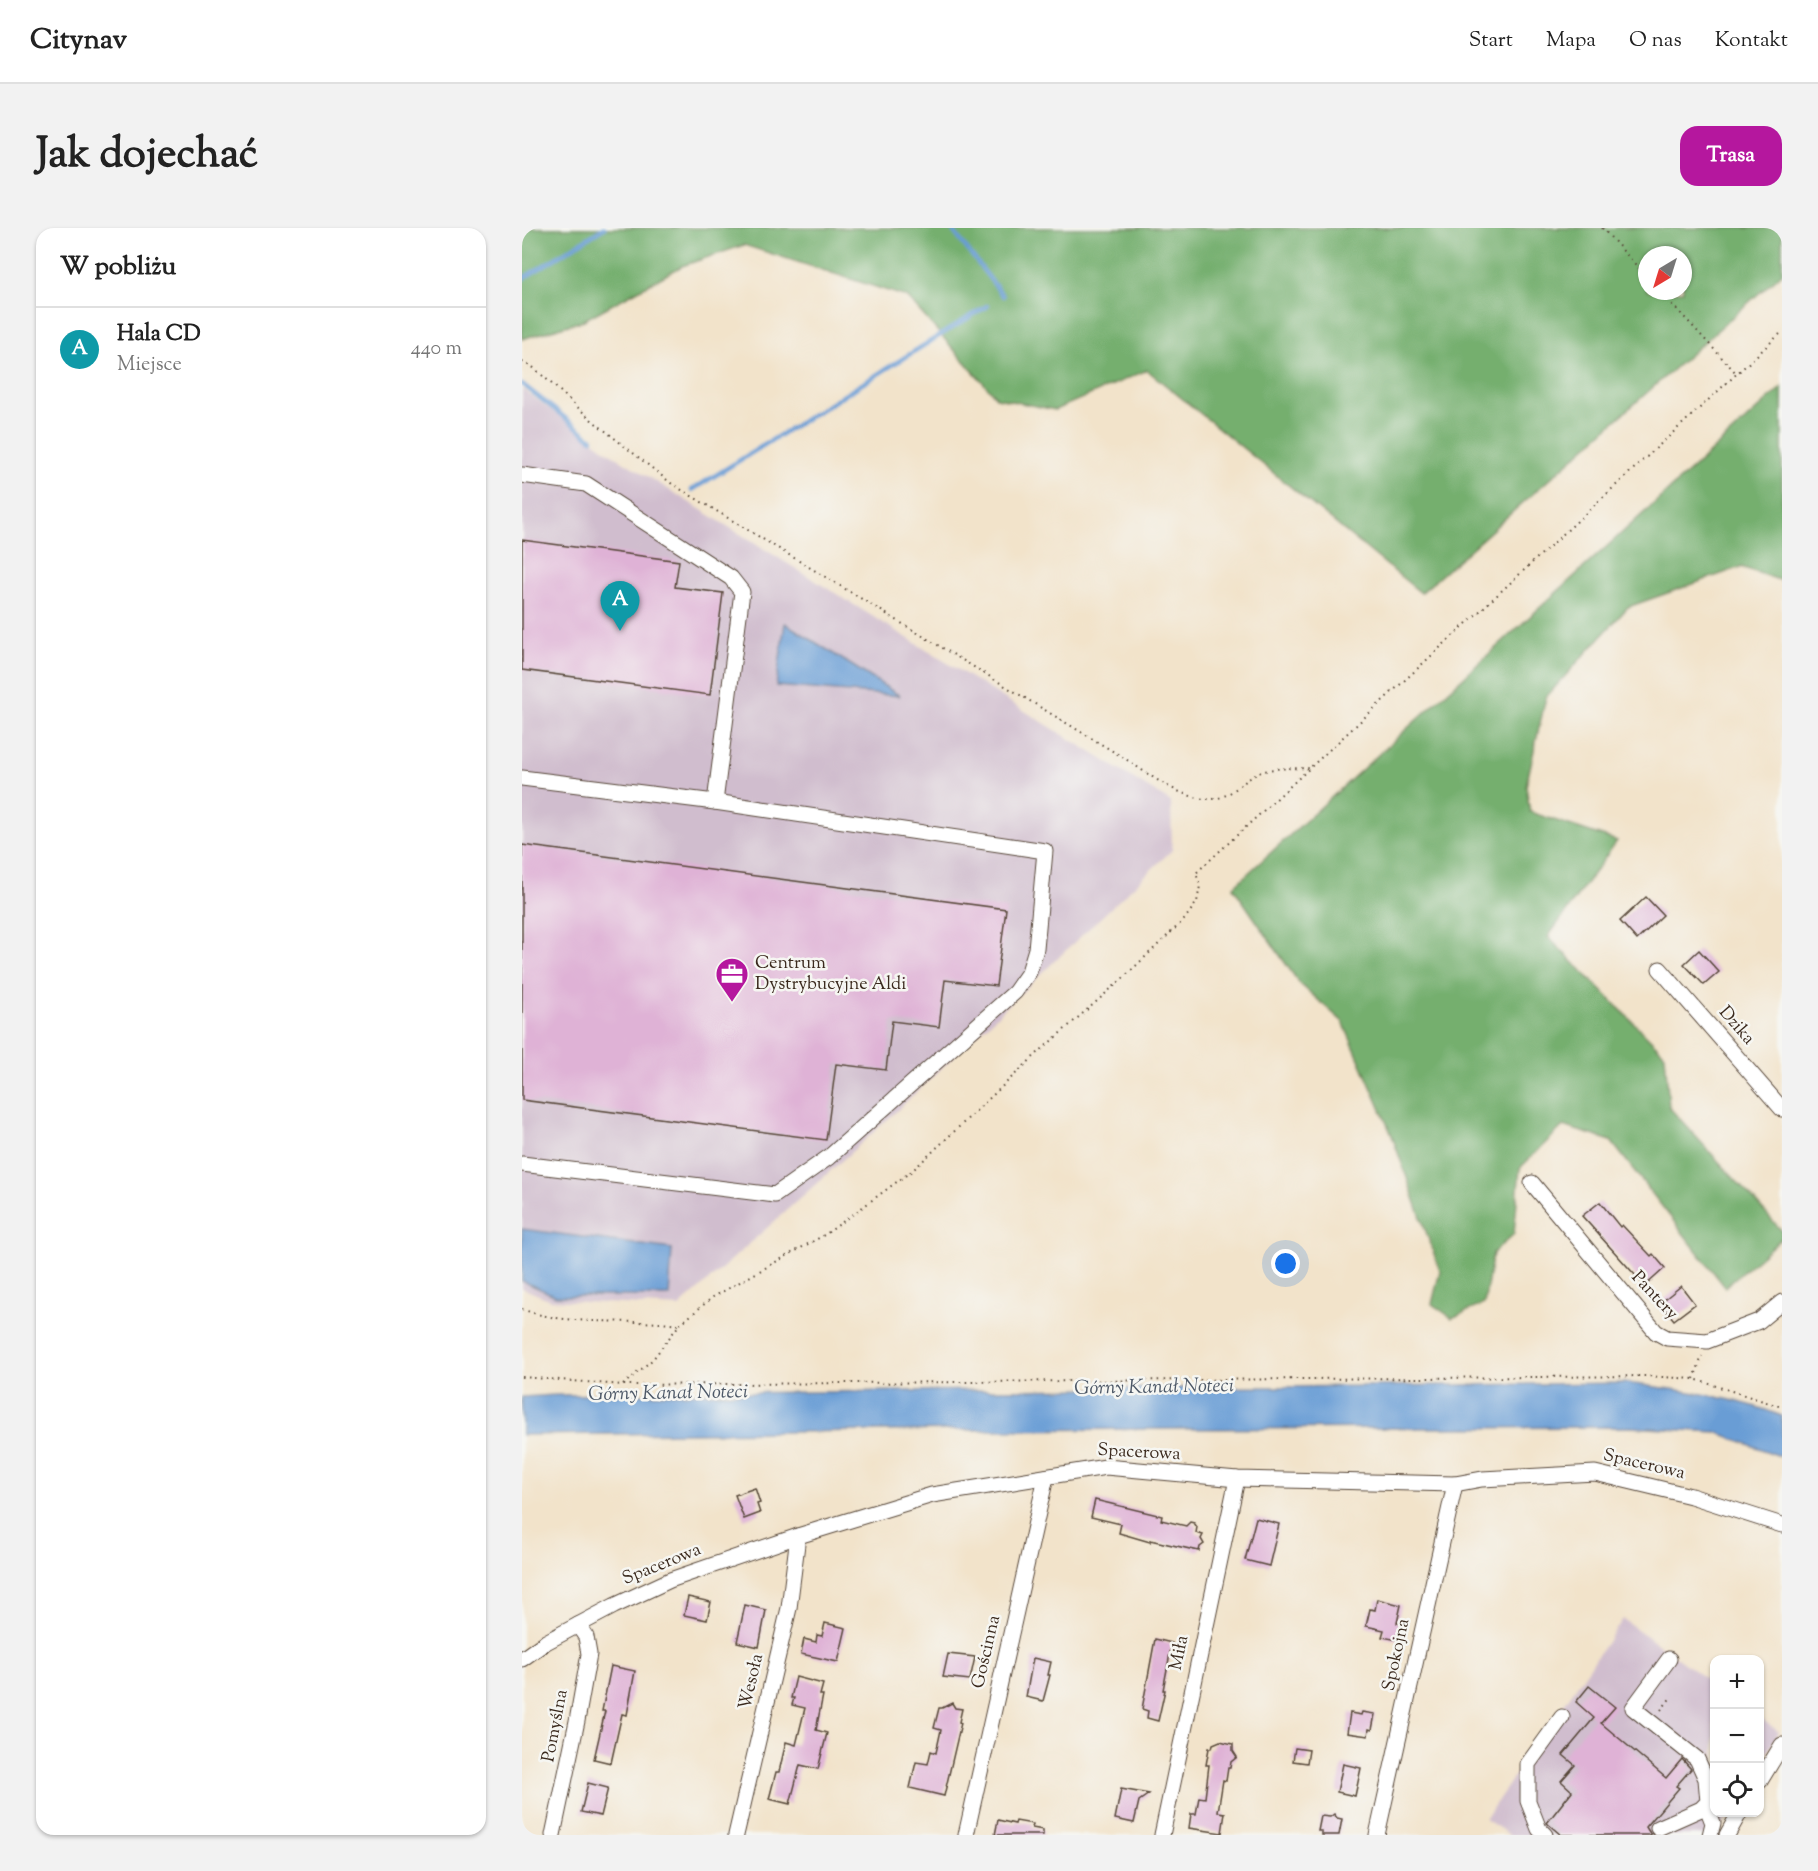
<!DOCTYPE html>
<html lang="pl">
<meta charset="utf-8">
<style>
body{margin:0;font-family:"Sorts Mill Goudy",serif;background:#f2f2f2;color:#222}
.controls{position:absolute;right:18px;bottom:18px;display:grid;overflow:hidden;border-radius:12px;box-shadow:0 2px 4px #0004}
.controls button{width:54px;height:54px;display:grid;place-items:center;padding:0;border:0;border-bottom:2px solid #e0e0e0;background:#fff;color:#222;font:30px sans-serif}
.compass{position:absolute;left:1116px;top:18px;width:54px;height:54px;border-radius:50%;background:#fff;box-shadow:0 2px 4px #0004;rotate:218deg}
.you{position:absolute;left:764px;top:1036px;width:21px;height:21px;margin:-15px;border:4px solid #fff;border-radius:50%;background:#1a73e8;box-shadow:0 0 0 9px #1a73e833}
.badge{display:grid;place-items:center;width:39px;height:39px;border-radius:50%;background:#b5179e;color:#fff;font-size:20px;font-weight:700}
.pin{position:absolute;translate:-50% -50px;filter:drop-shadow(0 2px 3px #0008)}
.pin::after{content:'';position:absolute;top:32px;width:21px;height:18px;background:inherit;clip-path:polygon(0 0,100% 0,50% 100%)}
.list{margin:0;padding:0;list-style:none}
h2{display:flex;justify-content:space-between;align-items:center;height:78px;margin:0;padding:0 24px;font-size:26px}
h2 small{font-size:20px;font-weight:400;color:#767676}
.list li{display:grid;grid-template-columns:39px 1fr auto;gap:18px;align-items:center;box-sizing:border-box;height:84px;padding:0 24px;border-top:2px solid #e0e0e0}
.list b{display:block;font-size:22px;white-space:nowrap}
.list p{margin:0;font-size:20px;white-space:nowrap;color:#767676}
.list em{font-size:20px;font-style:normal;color:#767676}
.icon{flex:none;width:33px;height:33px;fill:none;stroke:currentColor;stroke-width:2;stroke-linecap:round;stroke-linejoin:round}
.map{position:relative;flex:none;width:1260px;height:1607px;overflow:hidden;border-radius:18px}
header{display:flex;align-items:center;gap:36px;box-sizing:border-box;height:84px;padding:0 30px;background:#fff;border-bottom:2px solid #e0e0e0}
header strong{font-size:28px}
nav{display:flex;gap:33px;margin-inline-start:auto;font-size:21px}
.intro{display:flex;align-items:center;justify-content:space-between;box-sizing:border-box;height:144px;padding:0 36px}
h1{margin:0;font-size:42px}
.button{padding:15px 27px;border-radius:18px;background:#b5179e;color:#fff;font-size:21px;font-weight:700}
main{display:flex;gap:36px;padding:0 36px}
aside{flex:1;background:#fff;border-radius:18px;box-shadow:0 2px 4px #0004}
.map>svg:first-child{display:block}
.industrial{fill:#d0bdce}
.forest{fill:#74af6e;stroke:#586c46;stroke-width:1.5;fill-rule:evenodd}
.water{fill:#699dd5;stroke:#52647a;stroke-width:1.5}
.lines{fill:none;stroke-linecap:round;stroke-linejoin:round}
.stream{stroke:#699dd5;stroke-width:4.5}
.building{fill:#dfb2d6}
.minor-casing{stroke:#564638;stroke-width:17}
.path{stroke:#564638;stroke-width:2;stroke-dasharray:1.5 4.5;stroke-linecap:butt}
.minor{stroke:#fff;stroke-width:15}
.labels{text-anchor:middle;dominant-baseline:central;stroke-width:5;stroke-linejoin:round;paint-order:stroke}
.poi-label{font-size:18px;fill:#3b2a1e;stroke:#f6f6f2;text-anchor:start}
.street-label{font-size:18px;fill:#3b2a1e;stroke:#f6f6f2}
.water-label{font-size:20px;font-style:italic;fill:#4d5867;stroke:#f6f6f2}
</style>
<header>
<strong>Citynav</strong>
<nav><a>Start</a><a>Mapa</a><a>O nas</a><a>Kontakt</a></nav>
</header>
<div class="intro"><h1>Jak dojechać</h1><a class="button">Trasa</a></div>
<main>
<aside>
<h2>W pobliżu<small></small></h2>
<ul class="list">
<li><span class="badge" style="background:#0f9aa8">A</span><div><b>Hala CD</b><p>Miejsce</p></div><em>440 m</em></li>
</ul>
</aside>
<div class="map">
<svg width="1260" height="1607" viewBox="0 0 1260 1607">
<rect width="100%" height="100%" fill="#f6f6f2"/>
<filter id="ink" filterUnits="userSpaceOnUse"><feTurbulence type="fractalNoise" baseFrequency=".0167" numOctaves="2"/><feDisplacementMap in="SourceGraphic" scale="12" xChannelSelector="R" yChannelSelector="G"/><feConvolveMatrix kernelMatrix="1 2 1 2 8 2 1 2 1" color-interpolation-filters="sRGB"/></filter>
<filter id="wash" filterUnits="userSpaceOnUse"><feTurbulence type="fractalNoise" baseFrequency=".008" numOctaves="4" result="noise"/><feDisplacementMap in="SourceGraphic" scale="24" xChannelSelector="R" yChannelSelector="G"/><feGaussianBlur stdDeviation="1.35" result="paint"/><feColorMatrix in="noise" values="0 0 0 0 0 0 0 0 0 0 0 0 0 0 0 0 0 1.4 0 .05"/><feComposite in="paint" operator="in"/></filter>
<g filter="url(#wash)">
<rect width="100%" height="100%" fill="#f2e3ca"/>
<g class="industrial">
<polygon points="0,161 88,225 649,574 650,622 366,891 157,1079 29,1072 0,1060"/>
<polygon points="1101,1391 1192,1457 1192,1584 1207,1585 1195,1607 988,1607 963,1591"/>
<polygon points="1238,1490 1257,1504 1238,1536"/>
</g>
<g class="forest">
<path d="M0,0H1260V45L899,365L625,142L533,182L475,170L385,69L222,17L160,38L60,93L0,111ZM1125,27H1161V63H1125Z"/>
<polygon points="1260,159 1260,353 1219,339 1106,379 1024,469 1004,558 1008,584 1095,613 1026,709 1143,826 1147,879 1260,1003 1260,1010 1203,1059 1089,913 1041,898 998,940 992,1006 971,1025 962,1076 930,1090 910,1076 918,1043 869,905 821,794 777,755 711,659"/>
</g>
<g class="water">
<polygon points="263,395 378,468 254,458"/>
<polygon points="0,1001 150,1021 147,1068 34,1068 0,1053"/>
<path d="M1104,1155C1157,1162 1210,1168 1260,1188V1229L1194,1204L1108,1199L446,1202L0,1207V1169L33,1167Z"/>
</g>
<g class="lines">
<g class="stream">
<polyline points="429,0 481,68"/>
<polyline points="0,51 82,0"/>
<polyline points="0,156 70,211"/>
<polyline points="170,262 465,78"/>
</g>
</g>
<g id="blocks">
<g class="building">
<polygon points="0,312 157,333 153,359 201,365 188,467 0,442"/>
<polygon points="0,617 484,681 474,758 423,752 417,799 370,793 364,842 314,836 304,912 0,872"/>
<polygon points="1124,669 1141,687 1115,712 1098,693"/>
<polygon points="1177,722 1197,744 1182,757 1162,736"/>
<polygon points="1078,974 1098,999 1100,997 1129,1028 1131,1026 1143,1040 1123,1058 1060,988"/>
<polygon points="1159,1058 1173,1076 1152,1092 1138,1075"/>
<polygon points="233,1260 238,1275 235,1276 238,1285 222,1291 213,1267"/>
<polygon points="573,1272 640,1288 639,1292 664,1298 668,1294 672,1295 675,1299 674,1305 681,1307 679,1311 682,1316 678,1319 677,1323 628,1312 628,1314 597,1305 599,1296 569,1289"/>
<polygon points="734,1290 757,1296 747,1338 723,1332"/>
<polygon points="166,1369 189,1374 185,1392 162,1387"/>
<polygon points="855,1371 879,1377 875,1395 880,1396 876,1412 860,1409 862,1402 844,1398 848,1381 853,1382"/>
<polygon points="223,1377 244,1382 237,1419 215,1414"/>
<polygon points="303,1395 324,1400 316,1434 279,1426 282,1411 294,1414 295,1407 300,1408"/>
<polygon points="633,1411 650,1415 641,1462 643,1462 636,1493 625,1490 626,1483 620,1481"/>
<polygon points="426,1426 453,1429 448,1452 421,1449"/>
<polygon points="511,1430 529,1434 526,1447 528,1447 521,1473 504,1469"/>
<polygon points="89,1438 113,1443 105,1487 100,1486 89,1535 72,1531 83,1483 80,1483"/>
<polygon points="274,1449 301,1456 298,1467 301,1467 294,1502 305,1505 296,1541 278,1537 268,1576 247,1571 254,1544 257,1544 264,1514 274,1517 283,1480 270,1477 272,1470 269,1470"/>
<polygon points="1067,1458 1093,1479 1079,1495 1144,1550 1160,1531 1169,1541 1154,1558 1157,1560 1124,1599 1129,1607 1039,1607 1025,1595 1050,1563 1039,1553 1053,1537 1041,1527 1072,1490 1054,1474"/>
<polygon points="430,1475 433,1480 440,1481 437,1494 439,1495 422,1568 388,1560 394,1534 406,1536 409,1523 414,1525 419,1502 412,1500 417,1480 420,1480"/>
<polygon points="840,1484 853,1486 850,1502 847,1501 846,1508 825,1505 828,1485 839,1487"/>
<polygon points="698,1513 711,1516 711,1523 715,1529 709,1534 708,1540 706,1540 704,1553 701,1552 696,1584 703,1585 700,1605 667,1600 669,1586 674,1586 677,1569 683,1570 687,1537 684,1537 687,1520 690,1520 691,1516"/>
<polygon points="773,1520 787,1522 785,1535 771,1533"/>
<polygon points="821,1536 839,1540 833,1568 815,1564"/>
<polygon points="66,1555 86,1560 79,1588 59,1584"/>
<polygon points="599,1561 627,1566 617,1573 612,1595 593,1591"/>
<polygon points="812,1586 815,1590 820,1591 817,1607 800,1607 800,1603 796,1603 799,1588 808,1589"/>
<polygon points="476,1592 493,1596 494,1593 511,1596 510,1600 521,1602 521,1607 473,1607"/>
</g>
</g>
</g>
<g filter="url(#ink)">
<use href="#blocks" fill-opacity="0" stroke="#564638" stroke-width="1.5"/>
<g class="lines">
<g class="minor-casing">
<g id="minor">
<polyline points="0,247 64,256 209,350 220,364 193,574"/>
<polyline points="0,550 193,574 523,623 514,721 507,744 493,764 307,929 253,967 0,936"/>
<polyline points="1138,741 1260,881"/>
<polyline points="1010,955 1134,1104 1145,1110 1185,1113 1237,1093 1260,1074"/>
<polyline points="0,1431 24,1414 92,1378 148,1352 276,1308 410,1267 584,1239 715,1251 933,1256 960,1251 1073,1245 1169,1268 1260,1297"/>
<polyline points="1238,1553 1260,1517"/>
<polyline points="1184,1577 1191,1595 1188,1607"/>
<polyline points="1136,1600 1179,1581 1186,1574 1184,1551 1175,1531 1111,1480 1147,1431"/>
<polyline points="31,1607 55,1493 67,1426 64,1409 56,1397"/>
<polyline points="214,1607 267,1380 276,1308"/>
<polyline points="444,1607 524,1249"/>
<polyline points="640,1607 715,1251"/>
<polyline points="855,1607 933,1256"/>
<polyline points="1023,1607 1017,1601 1006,1573 1006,1536 1040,1489"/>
<polyline points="1205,1607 1218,1584"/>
</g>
</g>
<g class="path">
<polyline points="1080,0 1125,49"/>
<polyline points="1138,63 1215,146"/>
<path d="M0,134L12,140L71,193L150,256L602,530C625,545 672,582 702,568C713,563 722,553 733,547C748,538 771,541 788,540"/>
<path d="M0,1081C44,1099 107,1090 157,1097"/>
<polyline points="0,1149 101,1157 1125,1148 1172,1151 1260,1179"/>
<polyline points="1172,1151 1180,1128"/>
<polyline points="101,1157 131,1131 157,1097 191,1069 304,1006 391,942 518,823 599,752 662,692 675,674 678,658 674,645 1260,104"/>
<polyline points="1139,1482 1150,1468"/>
</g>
<use href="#minor" class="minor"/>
</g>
</g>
<defs>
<g id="office-pin" transform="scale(1.725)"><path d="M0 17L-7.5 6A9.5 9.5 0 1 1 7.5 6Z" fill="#b5179e" stroke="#f6f6f2"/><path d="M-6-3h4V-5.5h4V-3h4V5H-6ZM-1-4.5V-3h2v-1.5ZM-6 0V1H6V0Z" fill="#fff"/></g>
</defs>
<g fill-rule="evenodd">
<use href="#office-pin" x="210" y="746"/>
</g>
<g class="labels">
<g class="poi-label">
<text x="233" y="736">Centrum<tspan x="233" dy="21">Dystrybucyjne Aldi</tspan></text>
</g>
<g class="street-label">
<text transform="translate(1214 798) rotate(49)">Dzika</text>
<text transform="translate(1132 1068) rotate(47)">Pantery</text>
<text transform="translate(617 1225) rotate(3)">Spacerowa</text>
<text transform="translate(1122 1237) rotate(13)">Spacerowa</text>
<text transform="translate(140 1337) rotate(-22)">Spacerowa</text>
<text transform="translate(465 1424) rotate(-77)">Gościnna</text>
<text transform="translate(658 1425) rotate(-78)">Miła</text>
<text transform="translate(875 1427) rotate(-78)">Spokojna</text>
<text transform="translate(230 1454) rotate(-77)">Wesoła</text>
<text transform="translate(34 1498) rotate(-79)">Pomyślna</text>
</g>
<g class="water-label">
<text transform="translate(632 1160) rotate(-1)">Górny Kanał Noteci</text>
<text transform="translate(146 1166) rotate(-1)">Górny Kanał Noteci</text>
</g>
</g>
</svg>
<div class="controls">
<button>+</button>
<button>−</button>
<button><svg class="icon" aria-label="locate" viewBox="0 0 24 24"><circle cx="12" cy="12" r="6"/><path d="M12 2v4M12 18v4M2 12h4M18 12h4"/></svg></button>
</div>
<svg class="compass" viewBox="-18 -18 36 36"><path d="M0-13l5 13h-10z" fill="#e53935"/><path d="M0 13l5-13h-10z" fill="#767676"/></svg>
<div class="you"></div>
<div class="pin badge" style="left:98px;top:403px;background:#0f9aa8">A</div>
</div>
</main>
